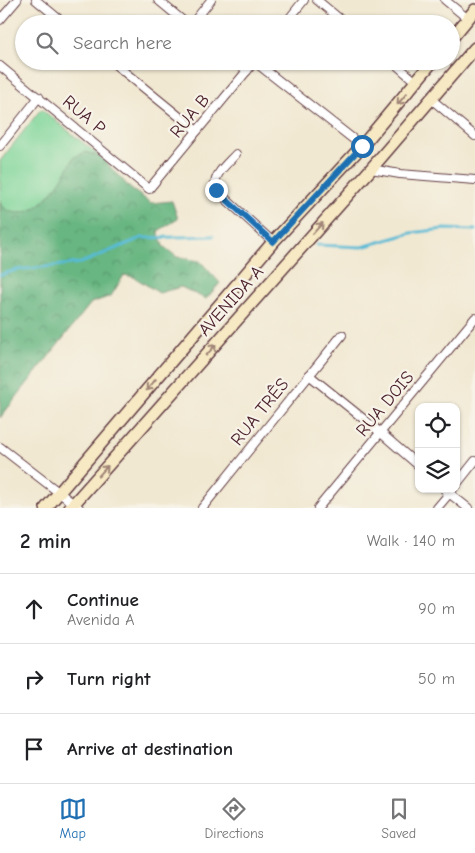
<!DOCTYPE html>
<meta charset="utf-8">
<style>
body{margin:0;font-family:"Comic Neue",sans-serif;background:#f2f2f2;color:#202124}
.controls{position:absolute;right:15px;bottom:15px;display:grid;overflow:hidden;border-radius:10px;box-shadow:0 1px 4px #0004}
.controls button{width:45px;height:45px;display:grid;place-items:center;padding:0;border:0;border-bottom:1px solid #e0e0e0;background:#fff;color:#202124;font:25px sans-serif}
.stop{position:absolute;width:15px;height:15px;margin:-11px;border:4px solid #1f6fb2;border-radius:50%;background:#fff}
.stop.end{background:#1f6fb2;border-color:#fff;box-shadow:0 1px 5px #0008}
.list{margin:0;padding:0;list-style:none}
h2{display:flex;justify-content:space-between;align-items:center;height:65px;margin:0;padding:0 20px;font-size:21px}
h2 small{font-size:16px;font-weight:400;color:#757577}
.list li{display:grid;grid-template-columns:32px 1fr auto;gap:15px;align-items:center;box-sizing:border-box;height:70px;padding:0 20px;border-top:1px solid #e0e0e0}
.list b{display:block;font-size:19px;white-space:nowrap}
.list p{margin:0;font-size:16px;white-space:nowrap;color:#757577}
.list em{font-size:16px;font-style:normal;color:#757577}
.icon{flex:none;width:28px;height:28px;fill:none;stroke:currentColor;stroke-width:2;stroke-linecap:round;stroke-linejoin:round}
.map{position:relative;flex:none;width:475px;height:508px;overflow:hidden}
.search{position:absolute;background:#fff;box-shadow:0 1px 4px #0004;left:15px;right:15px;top:15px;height:55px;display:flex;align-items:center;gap:12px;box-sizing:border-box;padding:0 18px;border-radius:28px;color:#757577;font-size:19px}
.sheet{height:275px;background:#fff}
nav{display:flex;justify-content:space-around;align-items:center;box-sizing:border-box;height:70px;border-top:1px solid #e0e0e0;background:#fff;font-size:14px;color:#757577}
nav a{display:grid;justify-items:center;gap:2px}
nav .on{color:#1f6fb2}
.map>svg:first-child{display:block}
.green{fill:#7fd599;stroke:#647a62}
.forest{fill:url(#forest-crowns);stroke:#586a56}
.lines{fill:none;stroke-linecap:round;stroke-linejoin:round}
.stream{stroke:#57bbd5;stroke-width:3}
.street-casing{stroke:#633d44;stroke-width:10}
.secondary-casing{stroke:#633d44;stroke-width:14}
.street{stroke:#fff;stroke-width:8}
.secondary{stroke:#f6e9c3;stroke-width:11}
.oneway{stroke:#a08477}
.route{stroke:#1f6fb2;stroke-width:6}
.labels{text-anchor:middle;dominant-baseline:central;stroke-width:4.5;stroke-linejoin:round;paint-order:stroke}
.street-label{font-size:18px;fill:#4a1f2b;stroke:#f7f3e8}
</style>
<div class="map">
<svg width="475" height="508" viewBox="0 0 475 508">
<defs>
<pattern id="forest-crowns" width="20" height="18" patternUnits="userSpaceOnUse" patternTransform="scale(1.25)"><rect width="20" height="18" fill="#67b681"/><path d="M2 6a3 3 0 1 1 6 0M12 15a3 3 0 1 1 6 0" fill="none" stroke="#57936a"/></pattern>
</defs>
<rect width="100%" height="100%" fill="#f7f3e8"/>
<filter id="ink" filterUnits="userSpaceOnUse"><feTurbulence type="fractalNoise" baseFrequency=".02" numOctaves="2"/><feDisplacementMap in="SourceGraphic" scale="10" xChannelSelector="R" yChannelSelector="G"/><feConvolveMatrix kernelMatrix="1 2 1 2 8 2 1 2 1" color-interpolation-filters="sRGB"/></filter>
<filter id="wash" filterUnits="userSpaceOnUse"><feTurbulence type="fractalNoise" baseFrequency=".0096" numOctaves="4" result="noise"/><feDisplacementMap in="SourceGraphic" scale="20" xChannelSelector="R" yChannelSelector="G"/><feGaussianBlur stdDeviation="1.12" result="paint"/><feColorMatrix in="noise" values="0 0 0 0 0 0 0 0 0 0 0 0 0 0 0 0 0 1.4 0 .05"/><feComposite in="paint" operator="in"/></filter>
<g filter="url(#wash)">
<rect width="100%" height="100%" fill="#f1e8d1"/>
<polygon class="green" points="41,109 101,157 31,246 0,221 0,161"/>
<path class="forest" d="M86,152L101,157L131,189L151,203L172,201L178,219L158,231L163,246L177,257L200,261L220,283L206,299L181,287L159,293L134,277L124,275L111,296L91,303L0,418V203C2,205 6,210 9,211C38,223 64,177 74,157Z"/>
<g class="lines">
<g class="stream">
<polyline points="317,245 362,247 411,233 444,229 475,230"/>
<polyline points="0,275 16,270 81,263 141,238 213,236"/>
</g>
</g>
</g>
<g filter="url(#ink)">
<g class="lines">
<g class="street-casing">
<g id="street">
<polyline points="36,0 65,24"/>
<polyline points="158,0 187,24"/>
<polyline points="317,0 346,24"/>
<polyline points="445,0 468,19"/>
<polyline points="0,20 17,0"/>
<polyline points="192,24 211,0"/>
<polyline points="285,24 304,0"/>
<polyline points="111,61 197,131"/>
<polyline points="235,61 247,71"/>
<polyline points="392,61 416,82"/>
<polyline points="255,62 362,146"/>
<polyline points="0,66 149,189 255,61"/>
<polyline points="430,98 475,136"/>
<polyline points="0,146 39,97"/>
<path d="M236,154C227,164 211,176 216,190L273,242"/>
<polyline points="371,169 400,174 475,180"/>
<polyline points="309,375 381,433 419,466"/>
<polyline points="0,447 79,508"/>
<polyline points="456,485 475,461"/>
<polyline points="444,489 468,508"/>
<polyline points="202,508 342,335"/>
<polyline points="318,508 475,318"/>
<polyline points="437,508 453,489"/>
</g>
</g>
<g class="secondary-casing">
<g id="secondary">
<polyline points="451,39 475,10"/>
<polyline points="46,508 273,242 362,146 433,61"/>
<polyline points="70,508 371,169 475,48"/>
</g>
</g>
<use href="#street" class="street"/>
<use href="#secondary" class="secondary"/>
</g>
<defs><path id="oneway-shaft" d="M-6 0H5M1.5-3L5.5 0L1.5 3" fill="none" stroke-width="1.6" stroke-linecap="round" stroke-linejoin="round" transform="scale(1.25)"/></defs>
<g class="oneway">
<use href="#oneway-shaft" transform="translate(402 99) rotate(130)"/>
<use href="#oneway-shaft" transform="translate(318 228) rotate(-48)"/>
<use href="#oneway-shaft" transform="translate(211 350) rotate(-48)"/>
<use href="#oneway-shaft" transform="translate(151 385) rotate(130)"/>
<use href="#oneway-shaft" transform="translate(103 471) rotate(-48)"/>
</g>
</g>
<g class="lines" filter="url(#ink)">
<polyline class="route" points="216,190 273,242 362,146"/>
</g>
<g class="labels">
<g class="street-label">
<text transform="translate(84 115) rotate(40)">RUA P</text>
<text transform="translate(190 116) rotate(-50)">RUA B</text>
<text transform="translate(231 301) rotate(-48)">AVENIDA A</text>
<text transform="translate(385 404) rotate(-50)">RUA DOIS</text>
<text transform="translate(260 412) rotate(-51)">RUA TRÊS</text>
</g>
</g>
</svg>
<div class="controls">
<button><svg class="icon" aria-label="locate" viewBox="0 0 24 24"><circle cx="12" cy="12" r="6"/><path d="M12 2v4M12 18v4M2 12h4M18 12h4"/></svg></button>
<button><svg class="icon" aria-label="layers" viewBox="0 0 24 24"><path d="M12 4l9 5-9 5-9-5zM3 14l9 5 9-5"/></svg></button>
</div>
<div class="stop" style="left:362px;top:146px"></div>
<div class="stop end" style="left:216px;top:190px"></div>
<div class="search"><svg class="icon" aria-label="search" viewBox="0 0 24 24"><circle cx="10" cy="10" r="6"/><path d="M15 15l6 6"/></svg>Search here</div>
</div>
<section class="sheet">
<h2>2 min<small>Walk · 140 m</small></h2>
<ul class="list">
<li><svg class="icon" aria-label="ahead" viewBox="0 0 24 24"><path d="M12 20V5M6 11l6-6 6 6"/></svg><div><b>Continue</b><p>Avenida A</p></div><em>90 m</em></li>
<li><svg class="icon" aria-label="right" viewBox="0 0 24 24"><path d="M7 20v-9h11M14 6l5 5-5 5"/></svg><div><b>Turn right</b></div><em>50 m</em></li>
<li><svg class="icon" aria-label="arrive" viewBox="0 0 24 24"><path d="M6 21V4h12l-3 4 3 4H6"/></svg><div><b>Arrive at destination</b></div></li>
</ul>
</section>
<nav>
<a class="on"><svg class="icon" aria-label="map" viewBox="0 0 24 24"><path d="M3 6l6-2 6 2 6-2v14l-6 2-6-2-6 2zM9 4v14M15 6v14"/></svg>Map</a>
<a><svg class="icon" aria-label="directions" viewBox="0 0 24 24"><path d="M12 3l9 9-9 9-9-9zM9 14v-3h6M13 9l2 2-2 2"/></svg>Directions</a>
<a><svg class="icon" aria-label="saved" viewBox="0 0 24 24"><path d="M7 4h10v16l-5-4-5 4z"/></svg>Saved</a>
</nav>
